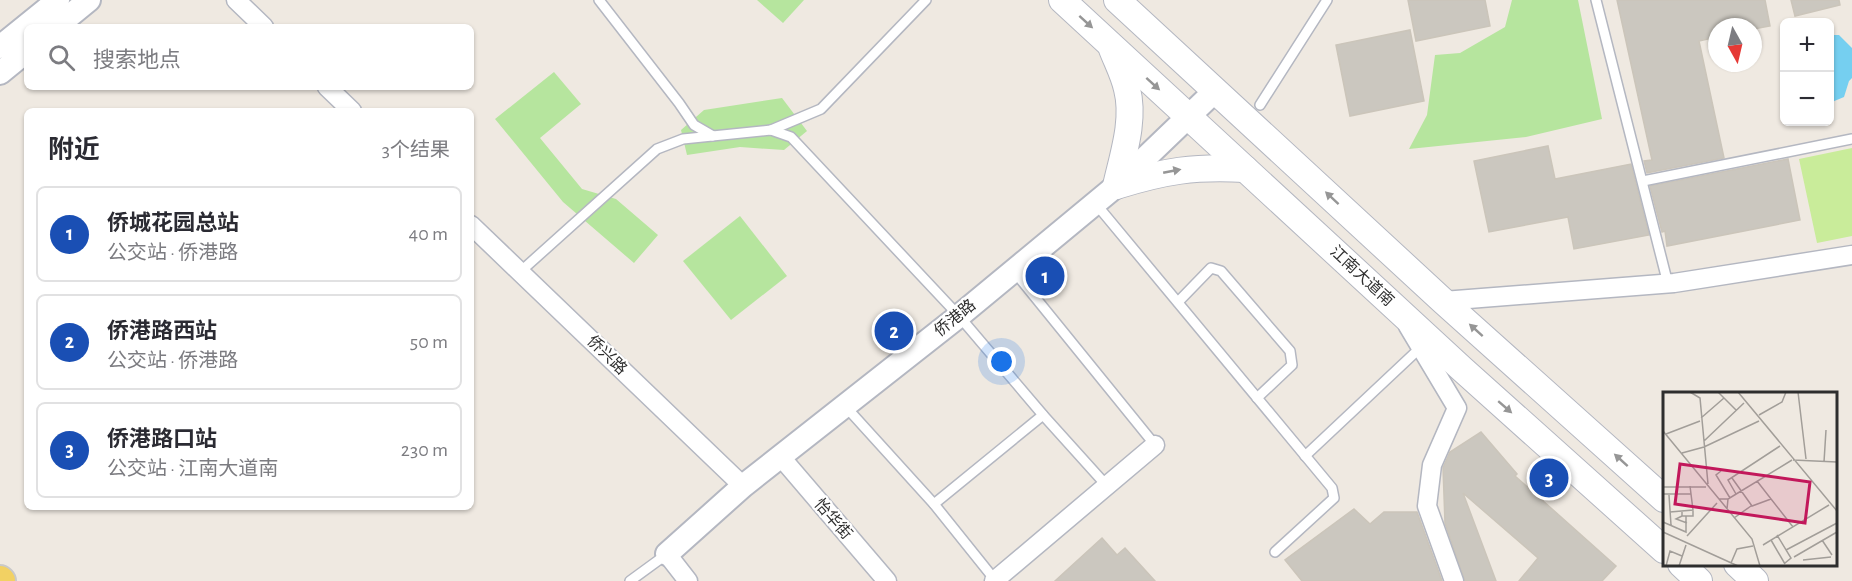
<!DOCTYPE html>
<html lang="zh">
<meta charset="utf-8">
<style>
body{margin:0;font-family:"Alegreya Sans","Noto Sans SC",sans-serif;background:#f7f7f7;color:#2b2b33}
.controls{position:absolute;right:18px;top:18px;display:grid;overflow:hidden;border-radius:9px;box-shadow:0 2px 4px #0004}
.controls button{width:54px;height:54px;display:grid;place-items:center;padding:0;border:0;border-bottom:2px solid #e1e1e2;background:#fff;color:#2b2b33;font:30px sans-serif}
.compass{position:absolute;left:1708px;top:18px;width:54px;height:54px;border-radius:50%;background:#fff;box-shadow:0 2px 4px #0004;rotate:172deg}
.you{position:absolute;left:1002px;top:362px;width:21px;height:21px;margin:-15px;border:4px solid #fff;border-radius:50%;background:#1a73e8;box-shadow:0 0 0 9px #1a73e833}
.badge{display:grid;place-items:center;width:39px;height:39px;border-radius:50%;background:#0b8043;color:#fff;font-size:20px;font-weight:700}
.pin{position:absolute;translate:-50% -50%;border:3px solid #fff;box-shadow:0 2px 6px #0006}
.list{margin:0;padding:0;list-style:none}
h2{display:flex;justify-content:space-between;align-items:center;height:78px;margin:0;padding:0 24px;font-size:26px}
h2 small{font-size:20px;font-weight:400;color:#7c7c81}
.list li{display:grid;grid-template-columns:39px 1fr auto;gap:18px;align-items:center;box-sizing:border-box;height:96px;margin:0 12px 12px;padding:0 12px;border:2px solid #e1e1e2;border-radius:9px}
.list b{display:block;font-size:22px;white-space:nowrap}
.list p{margin:0;font-size:20px;white-space:nowrap;color:#7c7c81}
.list em{font-size:20px;font-style:normal;color:#7c7c81}
.icon{flex:none;width:33px;height:33px;fill:none;stroke:currentColor;stroke-width:2;stroke-linecap:round;stroke-linejoin:round}
.map{position:relative;flex:none;width:1852px;height:581px;overflow:hidden}
.search{position:absolute;background:#fff;box-shadow:0 2px 4px #0004;left:24px;top:24px;width:450px;height:66px;display:flex;align-items:center;gap:15px;box-sizing:border-box;padding:0 21px;border-radius:9px;color:#7c7c81;font-size:22px}
.panel{position:absolute;background:#fff;box-shadow:0 2px 4px #0004;left:24px;top:108px;width:450px;height:402px;border-radius:9px}
.map>svg:first-child{display:block}
.green{fill:#b6e59e}
.pitch{fill:#c9ec9a}
.water{fill:#75cff0}
.building{fill:#cbc7bf;stroke:#cbc5ba;stroke-width:1.5}
.lines{fill:none;stroke-linecap:round;stroke-linejoin:round}
.service-casing{stroke:#b4b7c1;stroke-width:12}
.minor-casing{stroke:#b4b7c1;stroke-width:21}
.tertiary-casing{stroke:#b4b7c1;stroke-width:26}
.secondary-casing{stroke:#b4b7c1;stroke-width:28}
.primary-casing{stroke:#c9c9c9;stroke-width:32}
.service{stroke:#fff;stroke-width:9}
.minor{stroke:#fff;stroke-width:18}
.tertiary{stroke:#fff;stroke-width:22}
.secondary{stroke:#fff;stroke-width:26}
.primary{stroke:#f2d163;stroke-width:28}
.oneway{fill:#969696}
.labels{text-anchor:middle;dominant-baseline:central;stroke-width:4.5;stroke-linejoin:round;paint-order:stroke}
.street-label{font-size:16px;fill:#2e2e2e;stroke:#fff}
.inset-road{fill:none;stroke:#a29e99;stroke-width:1.5}
.view{fill:#c2185b;fill-opacity:0.15;stroke:#c2185b;stroke-width:3}
.inset-edge{fill:none;stroke:#2e2e2e;stroke-width:3}
</style>
<div class="map">
<svg width="1852" height="581" viewBox="0 0 1852 581">
<rect width="100%" height="100%" fill="#efe9e1"/>
<g class="green">
<polygon points="757,0 804,0 783,23"/>
<polygon points="1512,0 1578,0 1602,119 1526,137 1409,149 1427,115 1435,55 1460,53 1505,27"/>
<polygon points="554,72 581,104 540,138 582,189 616,199 658,235 634,263 563,202 495,119"/>
<polygon points="782,98 807,131 784,150 740,147 687,155 681,130 704,110"/>
<polygon points="740,216 787,276 731,320 683,261"/>
</g>
<polygon class="pitch" points="1852,148 1852,236 1817,243 1799,159"/>
<polygon class="water" points="1830,35 1839,35 1852,48 1852,78 1849,81 1844,97 1832,102 1830,101"/>
<g class="building">
<polygon points="1408,0 1485,0 1490,26 1416,41"/>
<polygon points="1617,0 1765,0 1770,26 1753,29 1753,27 1717,27 1717,37 1699,41 1724,158 1647,173 1644,161 1652,160"/>
<polygon points="1791,0 1839,0 1840,5 1795,16"/>
<polygon points="1410,30 1424,101 1350,116 1336,45"/>
<polygon points="1548,146 1555,179 1631,164 1649,235 1574,249 1568,217 1489,232 1474,161"/>
<polygon points="1788,159 1800,220 1667,246 1665,231 1662,232 1650,186"/>
<polygon points="1481,432 1517,474 1515,476 1616,566 1602,581 1519,581 1538,558 1463,493 1496,581 1465,581 1445,523 1443,468 1450,452"/>
<polygon points="1354,509 1370,524 1384,512 1417,512 1442,581 1302,581 1285,560"/>
<polygon points="1102,538 1117,555 1125,548 1155,581 1055,581"/>
</g>
<g class="lines">
<g class="service-casing">
<g id="service">
<polyline points="599,0 679,103 694,125 713,136"/>
<polyline points="1596,0 1668,284"/>
<polyline points="1260,105 1327,0"/>
<polyline points="771,130 821,109 926,0"/>
<polyline points="1643,181 1852,139"/>
<polyline points="1096,204 1332,488 1334,498 1275,552"/>
<polyline points="1013,270 1155,445"/>
<polyline points="520,272 657,149 683,139 771,130 791,137 959,316 1043,415 1107,486"/>
<polyline points="1178,302 1211,268 1221,271 1290,351 1292,365 1257,398"/>
<polyline points="846,407 934,504 995,580"/>
<polyline points="1305,456 1420,348"/>
<polyline points="934,504 1043,415"/>
<polyline points="630,581 667,554"/>
</g>
</g>
<g class="minor-casing">
<g id="minor">
<polyline points="236,0 264,27"/>
<polyline points="327,87 352,111"/>
<polyline points="471,225 743,486"/>
<polyline points="1443,301 1674,283 1852,255"/>
<polyline points="1408,326 1457,408 1432,465 1427,506 1454,581"/>
<polyline points="780,456 887,581"/>
<polyline points="667,554 688,581"/>
<polyline points="994,581 1155,445"/>
</g>
</g>
<g class="tertiary-casing">
<g id="tertiary">
<polyline points="56,27 89,0"/>
<polyline points="0,47 58,0"/>
<polyline points="0,73 27,51"/>
<polyline points="667,554 743,486 959,316 1116,186 1215,91"/>
</g>
</g>
<g class="secondary-casing">
<g id="secondary">
<polyline points="1062,0 1462,369 1664,550"/>
<polyline points="1117,0 1443,301 1664,499"/>
<path d="M1112,49C1117,62 1124,75 1127,89C1135,120 1123,155 1116,186"/>
<path d="M1116,186C1164,171 1195,166 1245,169"/>
<polyline points="1681,564 1699,581"/>
<polyline points="1737,564 1755,581"/>
</g>
</g>
<g class="primary-casing">
<polyline id="primary" points="0,580 1,581"/>
</g>
<use href="#service" class="service"/>
<use href="#minor" class="minor"/>
<use href="#tertiary" class="tertiary"/>
<use href="#secondary" class="secondary"/>
<use href="#primary" class="primary"/>
</g>
<defs><path id="oneway-solid" d="M-6-.8H1V-3.2L6.5 0L1 3.2V.8H-6Z" transform="scale(1.5)"/></defs>
<g class="oneway">
<use href="#oneway-solid" transform="translate(1086 22) rotate(42)"/>
<use href="#oneway-solid" transform="translate(1153 84) rotate(42)"/>
<use href="#oneway-solid" transform="translate(1172 171) rotate(-11)"/>
<use href="#oneway-solid" transform="translate(1332 198) rotate(-137)"/>
<use href="#oneway-solid" transform="translate(1476 330) rotate(-138)"/>
<use href="#oneway-solid" transform="translate(1505 407) rotate(41)"/>
<use href="#oneway-solid" transform="translate(1621 460) rotate(-138)"/>
</g>
<g class="labels">
<g class="street-label">
<text transform="translate(1362 276) rotate(43)">江南大道南</text>
<text transform="translate(955 318) rotate(-39)">侨港路</text>
<text transform="translate(607 355) rotate(44)">侨兴路</text>
<text transform="translate(833 519) rotate(49)">怡华街</text>
</g>
</g>
<g transform="translate(1663 392)">
<rect width="174" height="174" fill="#efe9e1"/>
<path class="inset-road" d="M27,0L37,6L41,49M55,0L73,18M75,0L174,119M135,0L143,67M96,23L119,10L123,0M38,26L61,6M0,39L89,147L97,174M3,42L37,29M19,61L41,55L96,29M130,68L174,70M161,70L163,38M58,79L53,83L67,106M69,86L89,114L108,107M94,89L130,135M45,92L41,49L81,11M0,95H43M0,102H28M73,102L65,88L117,54M6,103L8,133M56,107H65L64,117M65,107L129,68M19,119V124H30V118M7,120L30,118L27,94M19,124L13,127L24,131M71,126L88,114M0,130L23,140V124M0,140L75,174M114,143L128,166L122,171M24,144L54,111M108,148L122,172M159,148L169,163M100,153L166,113M123,158L174,131M131,165L174,140M140,168L168,165M68,171L74,157L90,154M3,174L7,159L19,164M16,174L23,153"/>
<path class="view" d="M17,72L147,90L142,131L12,112Z"/>
<rect width="174" height="174" class="inset-edge"/>
</g>
</svg>
<div class="controls">
<button>+</button>
<button>−</button>
</div>
<svg class="compass" viewBox="-18 -18 36 36"><path d="M0-13l5 13h-10z" fill="#e53935"/><path d="M0 13l5-13h-10z" fill="#7c7c81"/></svg>
<div class="you"></div>
<div class="pin badge" style="left:1045px;top:276px;background:#1a4fb4">1</div>
<div class="pin badge" style="left:894px;top:331px;background:#1a4fb4">2</div>
<div class="pin badge" style="left:1549px;top:478px;background:#1a4fb4">3</div>
<div class="search"><svg class="icon" aria-label="search" viewBox="0 0 24 24"><circle cx="10" cy="10" r="6"/><path d="M15 15l6 6"/></svg>搜索地点</div>
<section class="panel">
<h2>附近<small>3个结果</small></h2>
<ul class="list">
<li><span class="badge" style="background:#1a4fb4">1</span><div><b>侨城花园总站</b><p>公交站 · 侨港路</p></div><em>40 m</em></li>
<li><span class="badge" style="background:#1a4fb4">2</span><div><b>侨港路西站</b><p>公交站 · 侨港路</p></div><em>50 m</em></li>
<li><span class="badge" style="background:#1a4fb4">3</span><div><b>侨港路口站</b><p>公交站 · 江南大道南</p></div><em>230 m</em></li>
</ul>
</section>
</div>
